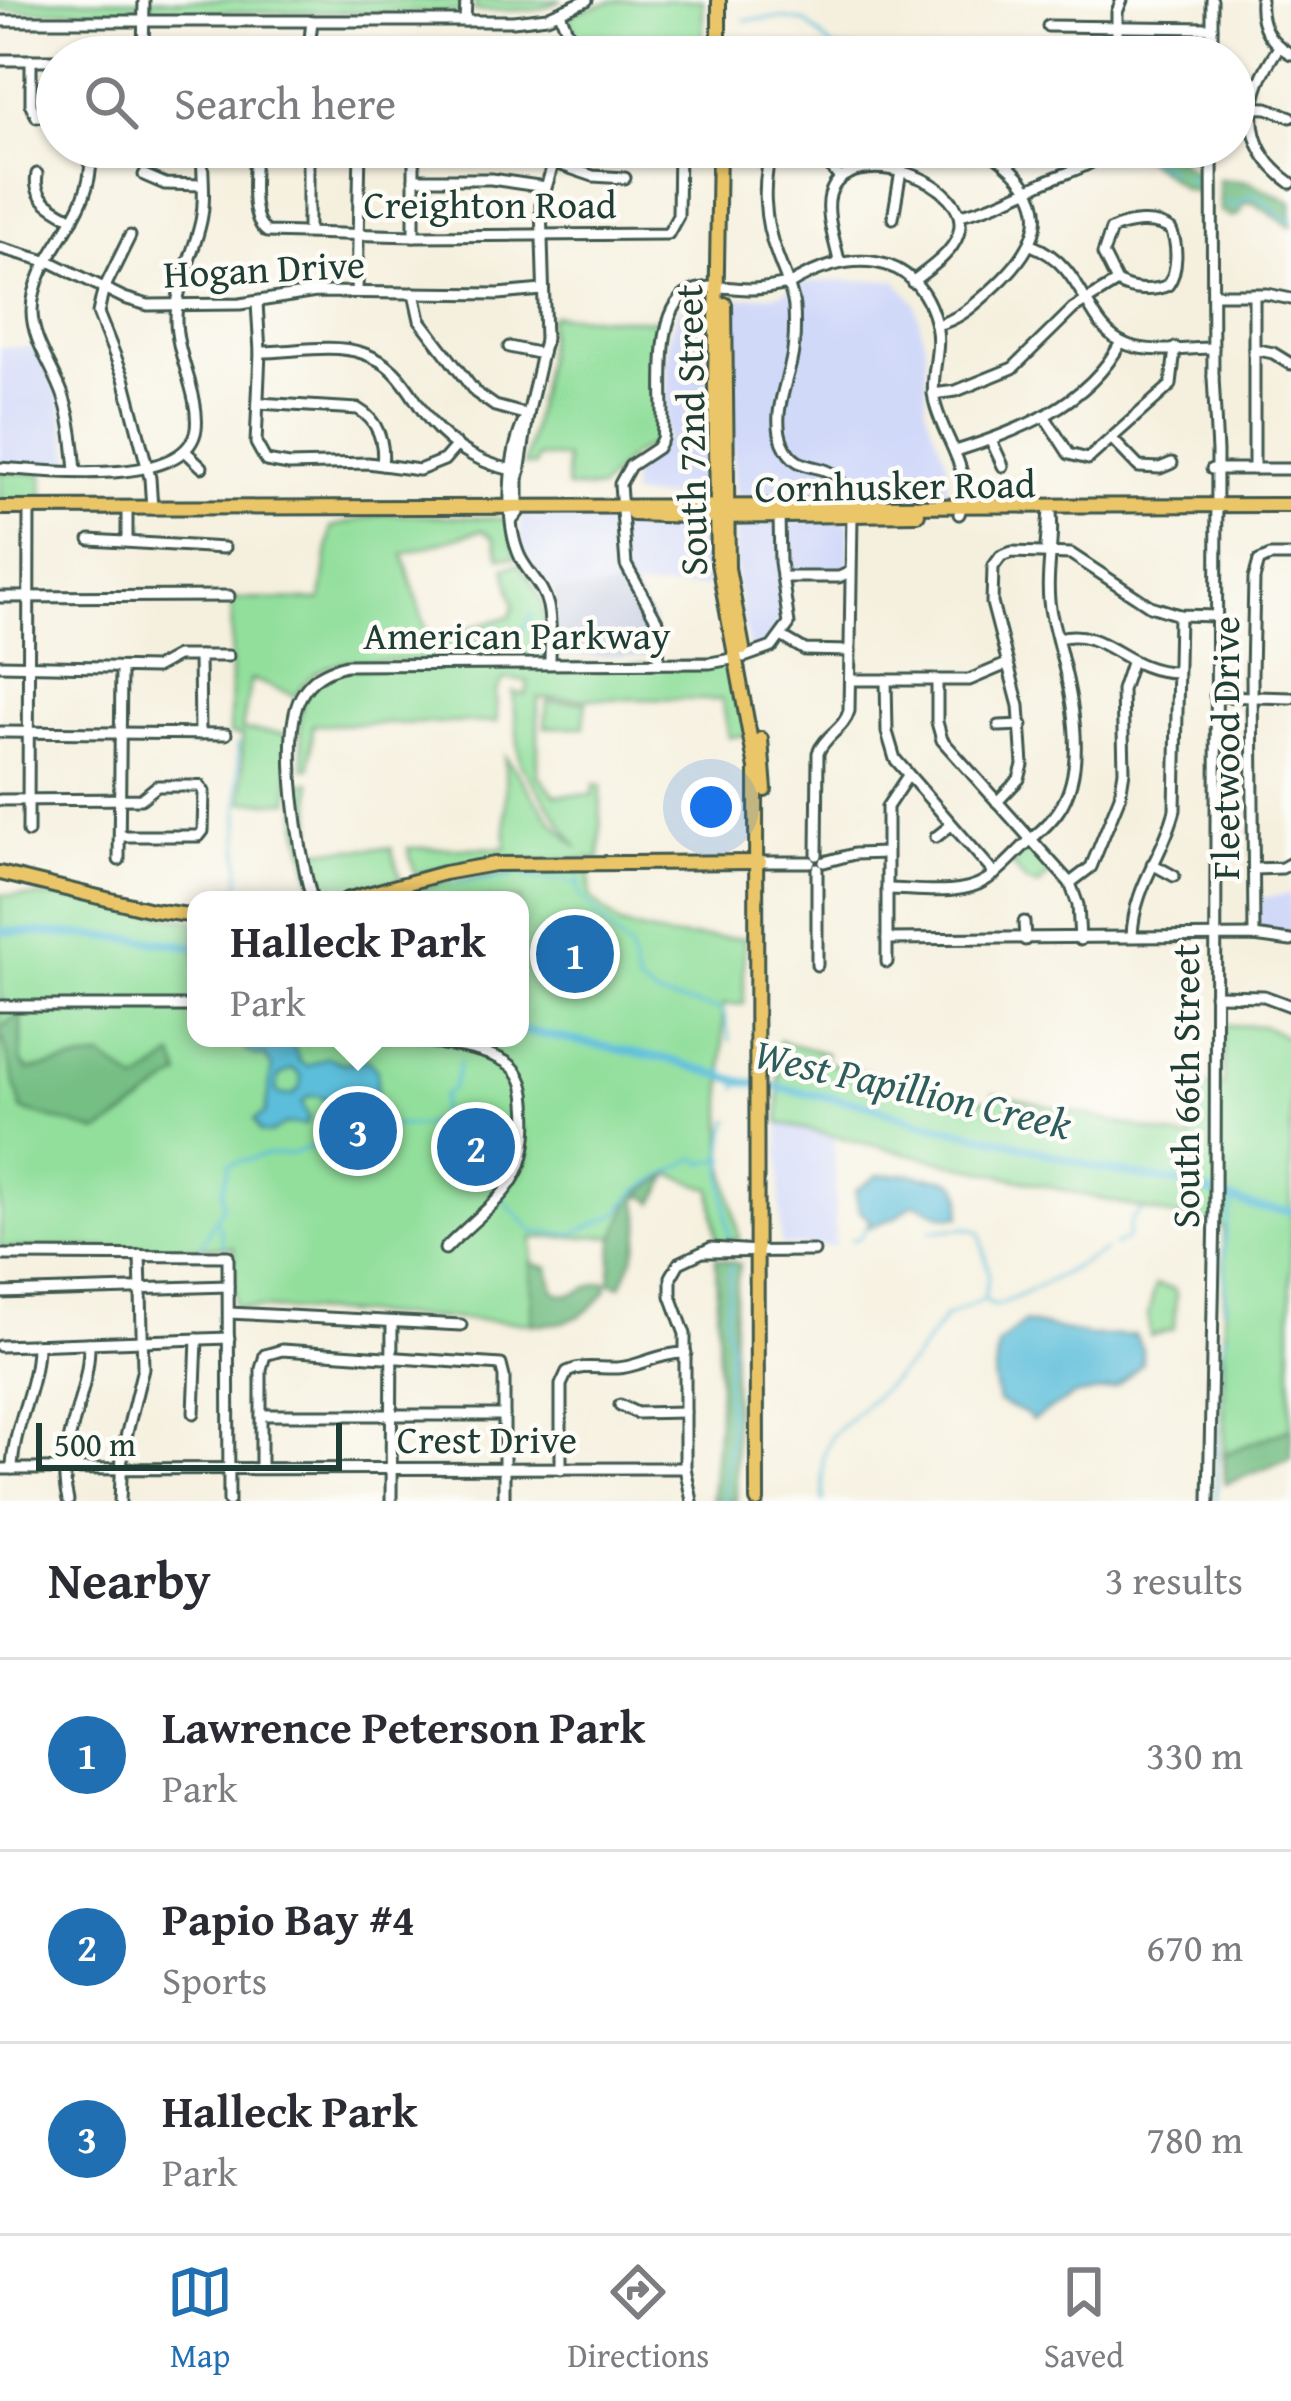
<!DOCTYPE html>
<style>
body{margin:0;font-family:"Gentium Book Plus",serif;background:#f7f7f7;color:#2b2b33}
.scale{position:absolute;left:36px;bottom:30px;width:306px;box-sizing:border-box;padding-left:12px;border:6px solid #1f3d34;border-top:0;font-size:33px;line-height:42px;white-space:nowrap;color:#1f3d34;-webkit-text-stroke:9px #fdfcf7;paint-order:stroke}
.you{position:absolute;left:711px;top:807px;width:42px;height:42px;margin:-30px;border:9px solid #fff;border-radius:50%;background:#1a73e8;box-shadow:0 0 0 18px #1a73e833}
.badge{display:grid;place-items:center;width:78px;height:78px;border-radius:50%;background:#1f6fb2;color:#fff;font-size:39px;font-weight:700}
.pin{position:absolute;translate:-50% -50%;border:6px solid #fff;box-shadow:0 3px 12px #0006}
.popup{position:absolute;left:187px;top:891px;width:342px;height:156px;box-sizing:border-box;display:grid;place-content:center;border-radius:24px;background:#fff;filter:drop-shadow(0 3px 9px #0005);font-size:39px;white-space:nowrap;color:#7c7c81}
.popup b{font-size:45px;color:#2b2b33}
.popup::after{content:'';position:absolute;left:50%;top:100%;margin-left:-24px;border:24px solid transparent;border-top-color:#fff}
.list{margin:0;padding:0;list-style:none}
h2{display:flex;justify-content:space-between;align-items:center;height:156px;margin:0;padding:0 48px;font-size:51px}
h2 small{font-size:39px;font-weight:400;color:#7c7c81}
.list li{display:grid;grid-template-columns:78px 1fr auto;gap:36px;align-items:center;box-sizing:border-box;height:192px;padding:0 48px;border-top:3px solid #e1e1e2}
.list b{display:block;font-size:45px;white-space:nowrap}
.list p{margin:0;font-size:39px;white-space:nowrap;color:#7c7c81}
.list em{font-size:39px;font-style:normal;color:#7c7c81}
.icon{flex:none;width:66px;height:66px;fill:none;stroke:currentColor;stroke-width:2;stroke-linecap:round;stroke-linejoin:round}
.map{position:relative;flex:none;width:1291px;height:1501px;overflow:hidden}
.search{position:absolute;background:#fff;box-shadow:0 3px 9px #0004;left:36px;right:36px;top:36px;height:132px;display:flex;align-items:center;gap:30px;box-sizing:border-box;padding:0 42px;border-radius:66px;color:#7c7c81;font-size:45px}
.sheet{height:732px;background:#fff}
nav{display:flex;justify-content:space-around;align-items:center;box-sizing:border-box;height:168px;border-top:3px solid #e1e1e2;background:#fff;font-size:33px;color:#7c7c81}
nav a{display:grid;justify-items:center;gap:6px}
nav .on{color:#1f6fb2}
.map>svg:first-child{display:block}
.built{fill:#d1d9f9}
.industrial{fill:#bbc3de}
.green{fill:#92df9c;stroke:#588e68;stroke-width:3}
.forest{fill:#75be84;stroke:#4a7e5c;stroke-width:3}
.water{fill:#5cbeda;stroke:#3e7e87;stroke-width:3;fill-rule:evenodd}
.lines{fill:none;stroke-linecap:round;stroke-linejoin:round}
.stream{stroke:#5cbeda;stroke-width:3}
.river{stroke:#5cbeda;stroke-width:8}
.minor-casing{stroke:#3f584e;stroke-width:15}
.major-casing{stroke:#3f584e;stroke-width:18}
.minor{stroke:#fff;stroke-width:9}
.major{stroke:#ebc669;stroke-width:12}
.labels{text-anchor:middle;dominant-baseline:central;stroke-width:9;stroke-linejoin:round;paint-order:stroke}
.street-label{font-size:39px;fill:#1f3d34;stroke:#fdfcf7}
.water-label{font-size:42px;font-style:italic;fill:#2e5d5e;stroke:#fdfcf7}
</style>
<div class="map">
<svg width="1291" height="1501" viewBox="0 0 1291 1501">
<rect width="100%" height="100%" fill="#fdfcf7"/>
<filter id="ink" filterUnits="userSpaceOnUse"><feTurbulence type="fractalNoise" baseFrequency=".00833" numOctaves="2"/><feDisplacementMap in="SourceGraphic" scale="24" xChannelSelector="R" yChannelSelector="G"/><feConvolveMatrix kernelMatrix="1 2 1 2 8 2 1 2 1" color-interpolation-filters="sRGB"/></filter>
<filter id="wash" filterUnits="userSpaceOnUse"><feTurbulence type="fractalNoise" baseFrequency=".004" numOctaves="4" result="noise"/><feDisplacementMap in="SourceGraphic" scale="48" xChannelSelector="R" yChannelSelector="G"/><feGaussianBlur stdDeviation="2.7" result="paint"/><feColorMatrix in="noise" values="0 0 0 0 0 0 0 0 0 0 0 0 0 0 0 0 0 1.4 0 .05"/><feComposite in="paint" operator="in"/></filter>
<g filter="url(#wash)">
<rect width="100%" height="100%" fill="#f5f0de"/>
<g class="built">
<polygon points="896,280 915,303 926,349 926,409 947,461 947,500 739,498 734,494 731,375 735,299 779,294 806,282"/>
<polygon points="687,303 710,303 709,492 695,498 631,496 632,469 666,438 668,342 678,312"/>
<polygon points="0,347 35,347 59,395 72,466 0,464"/>
<polygon points="521,516 617,516 704,524 707,587 554,591 533,570 521,545"/>
<polygon points="735,522 850,522 848,570 836,575 785,576 792,616 787,636 778,648 751,659 737,585"/>
<polygon points="1291,894 1291,935 1259,930 1259,898"/>
<polygon points="779,1123 835,1136 835,1246 781,1246"/>
</g>
<polygon class="industrial" points="632,588 653,621 653,657 556,656 554,591"/>
<g class="green">
<polygon points="0,0 139,0 139,11 0,10"/>
<rect x="149" y="0" width="312" height="12"/>
<polygon points="475,0 563,0 536,10 475,11"/>
<polygon points="703,0 703,41 577,39 568,15 612,1"/>
<polygon points="553,315 665,321 659,342 656,441 630,457 600,489 567,488 566,458 538,457 535,466 525,465 546,355 549,318"/>
<polygon points="0,472 43,474 43,501 0,501"/>
<path d="M384,514L509,519L515,558L500,557L494,538L482,530L403,554L429,640L511,616L514,605L505,568L519,564C549,604 546,612 545,660L348,661C322,667 309,673 295,696L251,679L242,730L289,734V802H243L242,736L230,734L232,599L321,600L331,527Z"/>
<path d="M727,663L733,668L748,735L729,737L722,700L538,698V775L555,795H593L594,784L601,785L600,858L464,864L415,874L408,848H506L505,756L551,820L578,848L520,763L513,692L526,695L528,681L504,679L496,692L497,722L313,725L310,768H304C300,715 289,691 345,668Z"/>
<polygon points="547,702 586,702 584,727 545,727"/>
<polygon points="311,782 313,850 391,848 401,880 330,900 316,900 299,825 297,785"/>
<polygon points="1031,845 1054,869 1038,886 1026,882 1011,863"/>
<polygon points="518,871 590,871 590,897 620,925 669,937 744,938 744,1004 723,1005 723,1156 739,1239 717,1241 711,1189 671,1174 632,1197 615,1236 533,1238 531,1323 235,1307 234,1247 0,1248 0,1003 6,1002 0,1000 0,895 68,898 196,921 196,1038 520,1038 520,900 379,900 442,883"/>
<polygon points="1224,1025 1264,1026 1291,1040 1291,1428 1224,1454 1224,1228 779,1123 779,1041 826,1053 825,1062 992,1102 994,1093 1191,1140 1192,1087 1224,1085"/>
<polygon points="1156,1285 1174,1289 1176,1293 1174,1329 1150,1336 1148,1314"/>
</g>
<g class="forest">
<polygon points="1131,147 1191,147 1190,154 1177,159 1204,180 1206,195 1182,188"/>
<polygon points="1219,179 1250,182 1291,202 1291,227 1254,203 1245,203 1239,215 1230,217 1220,211"/>
<path d="M21,1012V1061L28,1070L102,1057L138,1083L174,1056L181,1076C152,1093 129,1117 98,1132L22,1110L0,1029Z"/>
<path d="M671,1174L654,1203L644,1195L637,1200C647,1233 634,1255 621,1286L610,1283L613,1241L632,1197Z"/>
<path d="M716,1258L740,1264C725,1341 738,1423 736,1501L712,1499L719,1401Z"/>
<path d="M531,1263L549,1268L554,1291C575,1303 583,1283 606,1282L607,1290C583,1320 568,1325 532,1324Z"/>
<polygon points="1291,1428 1291,1459 1225,1484 1224,1454"/>
</g>
<g class="water">
<path d="M244,1038H290L300,1062L308,1066L327,1057L343,1063L368,1060L377,1070V1095L368,1103L351,1101L336,1106L318,1096H308L302,1103L309,1118L306,1125L286,1124L269,1134L260,1132L254,1120L265,1113L272,1067L263,1054L259,1057L246,1051ZM292,1069L301,1075V1086L293,1095H281L276,1090L279,1076Z"/>
<path d="M910,1174C939,1183 970,1169 960,1216C935,1220 931,1204 912,1204L897,1217L866,1228L870,1221L859,1210L855,1191L878,1175Z"/>
<polygon points="1024,1322 1091,1336 1135,1335 1142,1349 1142,1364 1115,1388 1073,1396 1032,1420 1025,1413 998,1402 994,1381 998,1345"/>
</g>
<g class="lines">
<g class="stream">
<polyline points="745,20 779,18 806,22 833,48 905,57"/>
<polyline points="1143,147 1152,161 1170,171"/>
<polyline points="1184,177 1201,185"/>
<path d="M1226,201L1235,206L1253,195C1269,200 1274,217 1291,220"/>
<polyline points="517,638 532,614"/>
<polyline points="238,744 240,900"/>
<polyline points="578,872 580,896 630,950 638,984 661,998 723,1010 730,1040"/>
<polyline points="522,877 565,880 578,886"/>
<polyline points="451,882 514,877"/>
<polyline points="724,1068 724,1076"/>
<polyline points="737,1088 740,1081"/>
<polyline points="1148,1182 1150,1178"/>
<polyline points="503,1200 534,1232 572,1234 616,1215 638,1190 696,1158 703,1163 726,1158"/>
<polyline points="218,1222 224,1246"/>
<path d="M729,1237C725,1206 718,1147 730,1120"/>
<polyline points="851,1240 859,1238 866,1228"/>
<polyline points="201,1246 223,1205 222,1189 229,1164 265,1155 291,1154 322,1143 341,1143 355,1133 383,1135 393,1125 423,1126 439,1117 443,1096 452,1089 460,1062"/>
<polyline points="1114,1246 1127,1239 1131,1220 1141,1211"/>
<path d="M986,1300L993,1306C1005,1306 1088,1260 1105,1250"/>
<path d="M1226,1309C1227,1277 1218,1228 1236,1200"/>
<polyline points="724,1501 730,1431 726,1386 730,1344 726,1322 731,1266"/>
<polyline points="823,1501 823,1456 832,1435 913,1361 945,1317 984,1299 989,1274 980,1232 969,1228 930,1231"/>
<polyline points="1216,1501 1220,1362 1226,1333"/>
</g>
<g class="river">
<path d="M0,931C65,934 131,936 196,947"/>
<polyline points="520,1030 667,1059 740,1081 866,1104 917,1122 1002,1140 1100,1169 1176,1182 1259,1208 1291,1211"/>
</g>
</g>
</g>
<g filter="url(#ink)">
<g class="lines">
<g class="minor-casing">
<g id="minor">
<path d="M1261,0C1259,25 1269,42 1291,54"/>
<polyline points="560,13 570,38 572,57"/>
<polyline points="0,21 513,21 547,17 587,0"/>
<polyline points="465,21 466,0"/>
<polyline points="1048,26 1212,28"/>
<path d="M1279,47C1245,95 1239,146 1291,183"/>
<polyline points="143,57 144,0"/>
<polyline points="308,57 312,21"/>
<polyline points="1117,57 1117,12 1122,0"/>
<polyline points="1212,57 1212,0"/>
<polyline points="0,60 57,60"/>
<polyline points="31,60 31,105 37,117"/>
<polyline points="1234,107 1267,108 1291,117"/>
<path d="M255,147C255,171 247,217 267,232L414,236L668,234L678,216L679,147"/>
<polyline points="308,147 308,232"/>
<path d="M774,147C760,179 764,223 777,255C783,272 792,289 794,307C795,325 795,345 791,362C785,388 772,417 783,443C800,483 833,451 848,497L860,502"/>
<polyline points="813,147 840,178"/>
<polyline points="1212,147 1213,377"/>
<polyline points="552,162 593,176 625,178"/>
<path d="M37,174C32,199 54,209 73,219"/>
<polyline points="144,175 165,184 202,185"/>
<polyline points="414,179 491,179 545,187"/>
<path d="M960,215C990,208 1014,196 1042,183C1068,171 1091,168 1111,147"/>
<polyline points="893,218 905,147"/>
<polyline points="130,236 103,291 98,313 124,378 150,478 152,509"/>
<polyline points="414,236 414,147"/>
<path d="M1031,245C1087,266 1084,329 1128,345C1153,354 1187,348 1213,348"/>
<polyline points="0,248 53,263 124,298 148,305 240,304 316,292 499,294 542,290"/>
<path d="M839,261C835,241 825,214 830,195C846,139 978,180 958,235C952,254 927,270 912,282"/>
<path d="M787,286C842,250 918,246 936,325C942,350 930,374 934,399C941,438 977,471 959,514"/>
<polyline points="357,292 360,147"/>
<polyline points="414,293 420,320 475,392 495,406 528,415"/>
<polyline points="1213,294 1267,294 1291,299"/>
<polyline points="1254,294 1254,469"/>
<polyline points="257,303 260,352 256,443 266,461 289,465 368,463 419,470 444,460 457,445"/>
<path d="M936,325C960,319 973,306 991,290C1051,236 1055,194 983,147"/>
<polyline points="509,347 542,354"/>
<polyline points="1254,349 1273,353 1291,364"/>
<path d="M260,352C293,352 331,343 362,353C401,365 409,395 432,423C454,449 487,467 520,471"/>
<path d="M933,394L956,391L1013,368L1073,309L1117,282C1130,291 1154,292 1168,285C1178,271 1178,245 1171,230C1154,218 1128,222 1111,230L1103,254L1117,282"/>
<path d="M258,403L358,409C378,420 385,443 382,465"/>
<polyline points="1045,417 1069,454 1088,459 1171,385 1175,348"/>
<path d="M525,419C508,454 504,522 520,557C529,575 544,586 548,606C552,624 550,645 550,663"/>
<polyline points="1112,439 1139,467 1160,468 1172,463"/>
<polyline points="991,440 1003,466"/>
<polyline points="185,451 202,467"/>
<path d="M956,451C1019,431 1088,405 1121,342"/>
<path d="M0,468C42,471 187,489 196,429C200,394 176,356 176,320C176,283 194,255 201,221C206,198 202,171 202,147"/>
<polyline points="1212,469 1291,469"/>
<path d="M76,472C74,447 72,422 64,398C55,369 32,342 32,311C33,251 99,216 90,147"/>
<polyline points="127,509 127,540"/>
<polyline points="1049,511 1046,546 1050,552"/>
<polyline points="513,519 518,513 518,480 528,415 545,340 541,205 558,147"/>
<polyline points="90,540 224,548"/>
<polyline points="1259,561 1270,556 1291,556"/>
<polyline points="782,577 839,577 850,572"/>
<polyline points="0,597 229,596"/>
<polyline points="783,637 805,650 850,651"/>
<path d="M1059,638C1104,626 1124,672 1177,672"/>
<polyline points="199,656 200,734"/>
<polyline points="744,657 772,647 789,624 780,562 779,516"/>
<path d="M659,663L657,621L626,565L620,484L630,466L657,448L662,439C667,403 649,304 695,290C711,284 734,289 751,289C764,289 776,286 789,284"/>
<polyline points="0,665 155,668 177,656 228,656"/>
<polyline points="850,680 969,680 1007,664"/>
<polyline points="886,680 887,732 895,759 995,874"/>
<polyline points="937,680 937,722 942,740 1070,883 1078,905 1080,940"/>
<polyline points="1215,696 1291,698"/>
<polyline points="999,726 1022,725"/>
<polyline points="0,732 226,734"/>
<polyline points="0,800 141,799 157,786 200,786 204,792 203,831 199,836 120,836"/>
<polyline points="997,802 1019,779 1023,765 1019,706 992,603 993,567 1001,556 1012,552 1071,554 1150,606 1179,615 1217,616"/>
<polyline points="28,832 29,508"/>
<polyline points="936,837 950,826"/>
<path d="M817,855L818,753C825,735 844,729 849,711L852,515"/>
<polyline points="119,860 121,668"/>
<polyline points="765,862 810,862"/>
<polyline points="824,862 854,854 886,853"/>
<polyline points="1152,864 1174,876"/>
<polyline points="817,869 817,965"/>
<polyline points="1254,869 1282,868 1291,863"/>
<polyline points="1070,883 1091,867 1120,796 1124,771 1122,690 1131,663"/>
<path d="M887,889C916,889 960,897 986,880C1001,871 1014,855 1027,843C1038,833 1051,823 1059,810C1094,758 1064,669 1051,614C1043,577 1056,541 1050,505"/>
<path d="M312,900C300,855 279,737 301,696C311,678 326,670 346,665L710,663L737,658"/>
<polyline points="1024,922 1025,940"/>
<path d="M1132,936C1134,885 1163,857 1175,810L1179,615"/>
<polyline points="1254,936 1252,675 1254,579 1259,561"/>
<polyline points="887,939 1254,936 1291,941"/>
<polyline points="887,962 887,807 907,777"/>
<polyline points="1215,995 1264,996 1291,1006"/>
<polyline points="0,1006 196,1006"/>
<path d="M406,1038C438,1044 478,1046 506,1062C521,1071 525,1086 526,1102C533,1186 498,1195 445,1249"/>
<polyline points="705,1252 814,1251"/>
<polyline points="0,1255 228,1256 229,1501"/>
<polyline points="0,1293 228,1286"/>
<polyline points="229,1313 461,1325"/>
<polyline points="0,1346 229,1338"/>
<polyline points="265,1355 282,1350 501,1365 504,1377 504,1501"/>
<polyline points="620,1405 637,1413 685,1412"/>
<polyline points="194,1413 197,1339"/>
<polyline points="261,1415 504,1415"/>
<polyline points="261,1468 261,1369 265,1355"/>
<polyline points="0,1469 685,1468"/>
<path d="M12,1469C13,1426 37,1388 37,1345"/>
<path d="M561,1469V1385L567,1372C583,1364 599,1369 617,1368C640,1367 657,1353 686,1353"/>
<path d="M68,1501C54,1446 90,1398 89,1343"/>
<polyline points="120,1501 122,1453 143,1368 140,1255"/>
<polyline points="391,1501 392,1322"/>
<polyline points="692,1501 685,1468 685,1334 671,1296 671,1277 679,1263 711,1248 757,1251"/>
<polyline points="1209,1501 1215,1210 1217,452 1213,376"/>
</g>
</g>
<g class="major-casing">
<g id="major">
<polyline points="719,0 719,57"/>
<polyline points="719,147 715,386 718,563 756,769 757,1501"/>
<polyline points="725,304 728,568 743,648"/>
<polyline points="0,508 1291,505"/>
<polyline points="633,514 717,517 918,514"/>
<polyline points="761,739 765,790"/>
<polyline points="0,873 152,910 196,916"/>
<polyline points="346,900 444,873 494,864 760,862"/>
</g>
</g>
<use href="#minor" class="minor"/>
<use href="#major" class="major"/>
</g>
</g>
<g class="labels">
<g class="street-label">
<text x="490" y="203">Creighton Road</text>
<text transform="translate(264 268) rotate(-3)">Hogan Drive</text>
<text transform="translate(690 430) rotate(-91)">South 72nd Street</text>
<text transform="translate(895 485) rotate(-1)">Cornhusker Road</text>
<text x="517" y="634">American Parkway</text>
<text transform="translate(1224 748) rotate(-90)">Fleetwood Drive</text>
<text transform="translate(1184 1086) rotate(-90)">South 66th Street</text>
<text x="487" y="1438">Crest Drive</text>
</g>
<g class="water-label">
<text transform="translate(913 1088) rotate(13)">West Papillion Creek</text>
</g>
</g>
</svg>
<div class="scale">500 m</div>
<div class="you"></div>
<div class="pin badge" style="left:575px;top:954px">1</div>
<div class="pin badge" style="left:476px;top:1147px">2</div>
<div class="pin badge" style="left:358px;top:1131px">3</div>
<div class="popup"><b>Halleck Park</b>Park</div>
<div class="search"><svg class="icon" aria-label="search" viewBox="0 0 24 24"><circle cx="10" cy="10" r="6"/><path d="M15 15l6 6"/></svg>Search here</div>
</div>
<section class="sheet">
<h2>Nearby<small>3 results</small></h2>
<ul class="list">
<li><span class="badge">1</span><div><b>Lawrence Peterson Park</b><p>Park</p></div><em>330 m</em></li>
<li><span class="badge">2</span><div><b>Papio Bay #4</b><p>Sports</p></div><em>670 m</em></li>
<li><span class="badge">3</span><div><b>Halleck Park</b><p>Park</p></div><em>780 m</em></li>
</ul>
</section>
<nav>
<a class="on"><svg class="icon" aria-label="map" viewBox="0 0 24 24"><path d="M3 6l6-2 6 2 6-2v14l-6 2-6-2-6 2zM9 4v14M15 6v14"/></svg>Map</a>
<a><svg class="icon" aria-label="directions" viewBox="0 0 24 24"><path d="M12 3l9 9-9 9-9-9zM9 14v-3h6M13 9l2 2-2 2"/></svg>Directions</a>
<a><svg class="icon" aria-label="saved" viewBox="0 0 24 24"><path d="M7 4h10v16l-5-4-5 4z"/></svg>Saved</a>
</nav>
